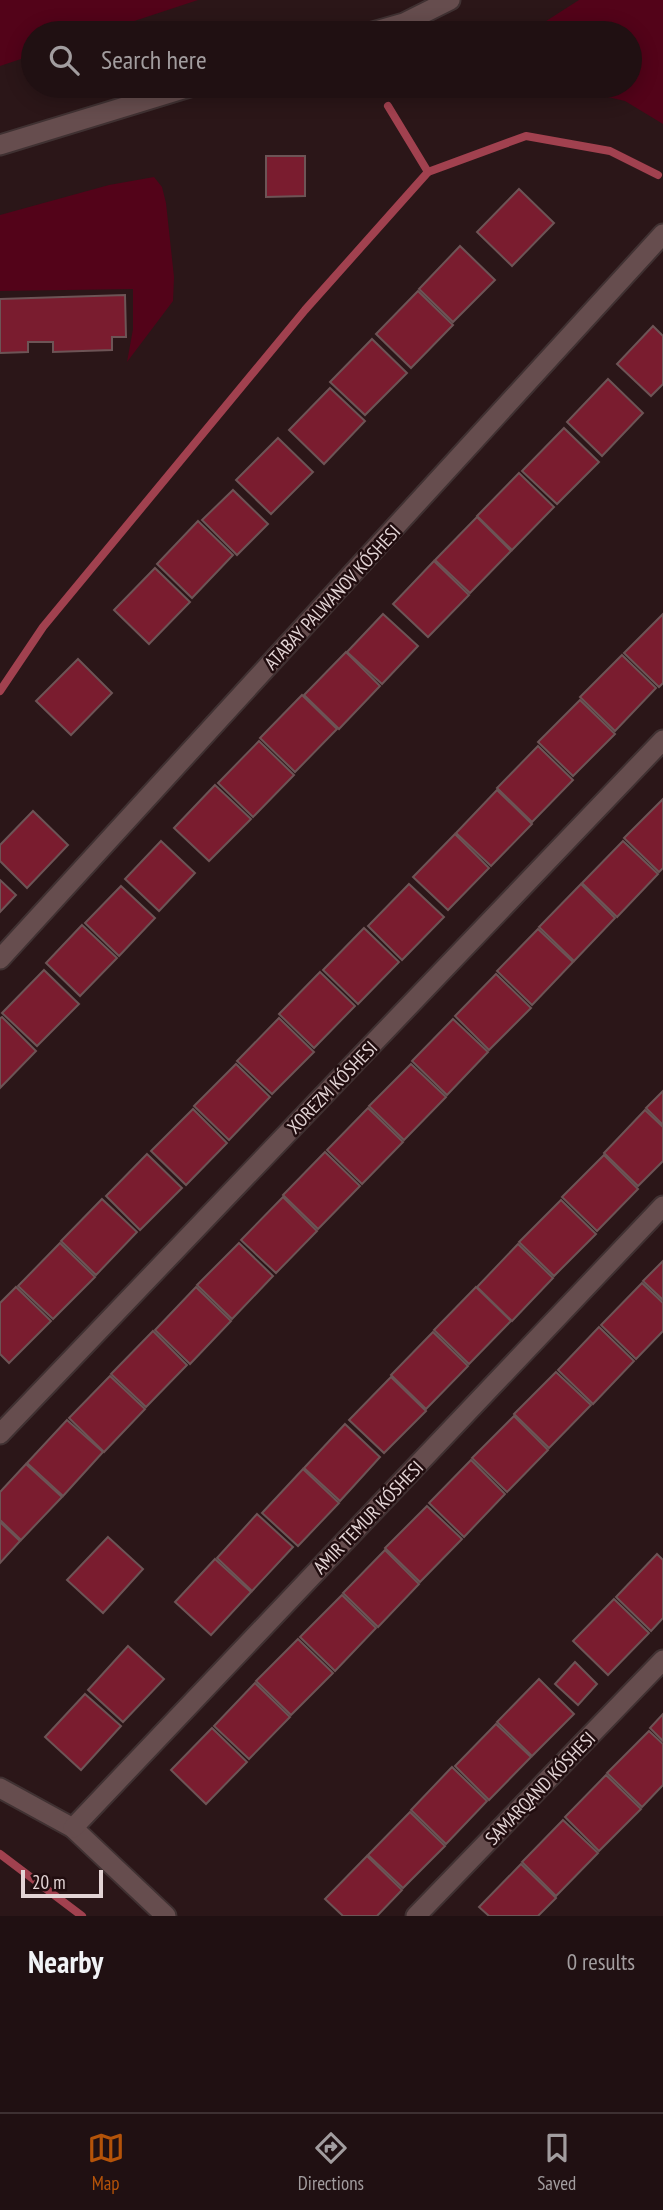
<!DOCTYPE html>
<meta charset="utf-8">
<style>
body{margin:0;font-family:"PT Sans Narrow",sans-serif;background:#2d1e20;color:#f1f3f6}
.scale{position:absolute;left:21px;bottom:18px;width:82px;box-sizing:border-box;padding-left:7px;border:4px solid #e3d4d5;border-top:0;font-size:19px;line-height:24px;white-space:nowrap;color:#e3d4d5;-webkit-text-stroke:5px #210d0f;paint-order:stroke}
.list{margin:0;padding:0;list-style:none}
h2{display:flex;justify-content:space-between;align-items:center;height:91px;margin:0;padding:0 28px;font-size:30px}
h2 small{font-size:23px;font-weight:400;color:#a29d9f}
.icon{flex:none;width:38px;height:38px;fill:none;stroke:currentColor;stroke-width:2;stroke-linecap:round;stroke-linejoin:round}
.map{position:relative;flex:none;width:663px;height:1916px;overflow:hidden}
.search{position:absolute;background:#201012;box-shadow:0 4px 18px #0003;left:21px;right:21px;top:21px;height:77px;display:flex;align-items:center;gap:18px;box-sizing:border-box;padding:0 24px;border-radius:38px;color:#a29d9f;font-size:26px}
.sheet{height:196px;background:#201012}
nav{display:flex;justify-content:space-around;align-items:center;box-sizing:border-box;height:98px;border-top:2px solid #3d3032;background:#201012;font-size:19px;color:#a29d9f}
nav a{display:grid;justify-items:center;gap:4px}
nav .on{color:#b45309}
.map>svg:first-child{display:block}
.green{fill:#530319}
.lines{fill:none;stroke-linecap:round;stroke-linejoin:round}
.stream{stroke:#a1414f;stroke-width:8}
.building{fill:#7a1c2f;stroke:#6d5456;stroke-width:2}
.minor-casing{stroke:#403132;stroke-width:23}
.tertiary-casing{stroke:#403132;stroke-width:23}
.minor{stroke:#664d4e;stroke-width:19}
.tertiary{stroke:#664d4e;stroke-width:19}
.labels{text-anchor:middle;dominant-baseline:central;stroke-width:5;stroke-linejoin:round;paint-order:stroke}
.street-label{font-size:19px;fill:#e3d4d5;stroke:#210d0f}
</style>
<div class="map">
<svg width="663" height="1916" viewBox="0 0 663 1916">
<rect width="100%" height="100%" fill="#2b1618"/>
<g class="green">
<polygon points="0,0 198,0 98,33 33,33 33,55 0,66"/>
<polygon points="579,0 663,0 663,124 625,101 560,86 630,86 630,33 521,33 540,25"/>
<polygon points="154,177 162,187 166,203 174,277 173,301 127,362 133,329 133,289 0,291 0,215 109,185"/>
</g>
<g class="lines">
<g class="stream">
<polyline points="428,172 526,136 610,151 658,175"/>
<polyline points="0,691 43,627 305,310 428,172 388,106"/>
<polyline points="0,1854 82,1916"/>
</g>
</g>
<g class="building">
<polygon points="266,156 305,156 305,196 266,197"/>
<polygon points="519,189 554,223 512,266 477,232"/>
<polygon points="460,246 495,280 453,322 419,289"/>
<polygon points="418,291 453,325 411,368 376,334"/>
<polygon points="125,295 126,337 112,337 112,350 53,352 53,342 28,342 28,352 0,353 0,299"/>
<polygon points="653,326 663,336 663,384 651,396 617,364"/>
<polygon points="372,339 407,373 365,415 330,382"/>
<polygon points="608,379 643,413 602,456 567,422"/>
<polygon points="330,388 365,421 324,464 289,430"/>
<polygon points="564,428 599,462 557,504 522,471"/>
<polygon points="278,438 313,472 271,514 236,480"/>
<polygon points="519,473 554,507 512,550 477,516"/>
<polygon points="233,490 268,524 237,555 202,520"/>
<polygon points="477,517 511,551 470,593 435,560"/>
<polygon points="198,521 233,555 192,598 157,564"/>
<polygon points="434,561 469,595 428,637 393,604"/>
<polygon points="155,568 190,602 149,644 114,610"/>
<polygon points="383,614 418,646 382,684 347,652"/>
<polygon points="663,614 663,683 659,687 624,653"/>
<polygon points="346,652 380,686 339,729 304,695"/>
<polygon points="622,655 656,688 615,731 580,697"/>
<polygon points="78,659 112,693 71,735 36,701"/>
<polygon points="302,695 337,729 295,772 260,738"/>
<polygon points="580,700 615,734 573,776 538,742"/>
<polygon points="259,741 294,775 253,817 218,783"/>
<polygon points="538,746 573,780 532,822 497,788"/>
<polygon points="215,785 251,819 209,861 174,828"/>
<polygon points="497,790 532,824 491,866 456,833"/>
<polygon points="663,799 663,868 659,872 624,838"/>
<polygon points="33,811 68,845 27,888 0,861 0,845"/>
<polygon points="455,834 489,868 448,910 413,877"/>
<polygon points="161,841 195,873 159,911 125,879"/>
<polygon points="623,841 658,874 617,917 582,883"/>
<polygon points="0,880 16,895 0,912"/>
<polygon points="409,884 444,917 402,960 368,926"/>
<polygon points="581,884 615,918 574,961 539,927"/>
<polygon points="121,886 155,918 119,956 85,923"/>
<polygon points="82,925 117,958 80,996 46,963"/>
<polygon points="364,928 399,962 358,1004 323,970"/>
<polygon points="538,929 573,962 532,1005 497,971"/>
<polygon points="44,970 79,1004 37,1046 2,1013"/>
<polygon points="320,972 355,1006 314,1048 279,1014"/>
<polygon points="496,974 531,1008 489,1050 455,1016"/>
<polygon points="2,1017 36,1051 0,1088 0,1018"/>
<polygon points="279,1018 314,1052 272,1094 237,1061"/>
<polygon points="453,1019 488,1052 447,1095 412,1061"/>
<polygon points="236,1064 270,1097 229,1140 194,1106"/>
<polygon points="411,1064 446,1097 404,1140 369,1106"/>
<polygon points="663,1091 663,1125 646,1108"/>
<polygon points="368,1108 403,1142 362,1184 327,1150"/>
<polygon points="193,1109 227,1143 186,1185 151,1151"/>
<polygon points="645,1110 663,1127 663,1161 638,1186 604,1153"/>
<polygon points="325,1152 360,1186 318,1229 283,1195"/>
<polygon points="147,1154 182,1188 140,1230 106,1196"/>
<polygon points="604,1155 638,1189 597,1231 562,1197"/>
<polygon points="283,1197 317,1231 276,1273 241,1240"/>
<polygon points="102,1199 137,1232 96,1275 61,1241"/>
<polygon points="561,1200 596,1234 554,1276 519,1242"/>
<polygon points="60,1243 95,1277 53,1319 18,1286"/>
<polygon points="239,1243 273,1276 232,1319 197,1285"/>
<polygon points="518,1244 553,1278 512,1321 477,1287"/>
<polygon points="663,1261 663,1300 643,1281"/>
<polygon points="642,1283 663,1303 663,1331 636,1359 601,1325"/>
<polygon points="16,1287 51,1321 9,1363 0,1354 0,1303"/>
<polygon points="196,1287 231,1321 190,1364 155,1330"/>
<polygon points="476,1287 511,1321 469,1364 434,1330"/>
<polygon points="599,1327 634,1361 593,1404 558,1370"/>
<polygon points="153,1331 187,1365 146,1407 111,1374"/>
<polygon points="433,1332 468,1366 426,1409 391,1375"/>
<polygon points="556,1372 591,1405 549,1448 514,1414"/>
<polygon points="110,1376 145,1409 104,1452 69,1418"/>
<polygon points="391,1377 426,1411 384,1453 349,1420"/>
<polygon points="514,1416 548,1450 507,1492 472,1458"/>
<polygon points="67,1420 103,1452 63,1496 27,1463"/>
<polygon points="345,1424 380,1457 340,1501 304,1468"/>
<polygon points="471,1460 505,1494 464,1537 429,1503"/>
<polygon points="26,1464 62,1497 21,1540 0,1520 0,1492"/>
<polygon points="303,1469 339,1503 298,1546 262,1513"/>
<polygon points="427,1506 462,1539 420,1582 385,1548"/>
<polygon points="257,1514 293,1547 252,1591 217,1558"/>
<polygon points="0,1522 20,1541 0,1563"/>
<polygon points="108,1537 143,1569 103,1613 67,1580"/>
<polygon points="385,1550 419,1584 378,1627 343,1593"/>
<polygon points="657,1554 663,1560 663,1618 651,1631 616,1597"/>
<polygon points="215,1559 251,1592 211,1635 175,1602"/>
<polygon points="342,1595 376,1628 335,1671 300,1637"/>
<polygon points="614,1599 649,1633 608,1675 573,1641"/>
<polygon points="298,1639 333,1673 291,1715 256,1681"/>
<polygon points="128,1646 164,1679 123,1722 88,1690"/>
<polygon points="575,1662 597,1684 578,1705 555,1684"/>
<polygon points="539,1679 574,1714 532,1756 497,1722"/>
<polygon points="255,1683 290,1717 249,1759 214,1726"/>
<polygon points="85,1694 121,1726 81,1770 45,1737"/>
<polygon points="663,1714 663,1741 650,1728"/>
<polygon points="496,1724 531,1757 489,1800 455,1766"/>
<polygon points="212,1728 247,1762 206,1804 171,1770"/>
<polygon points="649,1731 663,1744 663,1785 642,1807 607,1773"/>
<polygon points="452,1767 487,1801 446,1844 411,1810"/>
<polygon points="606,1775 641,1809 599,1851 565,1817"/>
<polygon points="410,1812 445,1846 403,1888 368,1855"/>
<polygon points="563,1820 598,1853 556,1896 522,1862"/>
<polygon points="367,1856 402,1890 377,1916 343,1916 325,1899"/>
<polygon points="521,1864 556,1898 538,1916 489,1916 479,1907"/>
</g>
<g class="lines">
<g class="minor-casing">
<g id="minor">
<polyline points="0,959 663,234"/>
<polyline points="0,1434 663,740"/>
<polyline points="0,1788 73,1828 166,1916"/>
<polyline points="73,1828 663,1206"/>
<polyline points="416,1916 663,1660"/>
</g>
</g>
<g class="tertiary-casing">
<g id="tertiary">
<polyline points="369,33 404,23 450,0"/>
<polyline points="0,145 193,86"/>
</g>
</g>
<use href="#minor" class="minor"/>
<use href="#tertiary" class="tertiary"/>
</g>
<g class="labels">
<g class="street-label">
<text transform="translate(332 597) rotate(-47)">ATABAY PALWANOV KÓSHESI</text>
<text transform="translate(332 1087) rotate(-46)">XOREZM KÓSHESI</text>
<text transform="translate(368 1517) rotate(-46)">AMIR TEMUR KÓSHESI</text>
<text transform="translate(540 1788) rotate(-46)">SAMARQAND KÓSHESI</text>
</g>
</g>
</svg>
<div class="scale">20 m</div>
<div class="search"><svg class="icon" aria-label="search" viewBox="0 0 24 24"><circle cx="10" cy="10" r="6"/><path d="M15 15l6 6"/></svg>Search here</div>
</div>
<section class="sheet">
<h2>Nearby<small>0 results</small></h2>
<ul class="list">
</ul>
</section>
<nav>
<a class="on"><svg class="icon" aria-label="map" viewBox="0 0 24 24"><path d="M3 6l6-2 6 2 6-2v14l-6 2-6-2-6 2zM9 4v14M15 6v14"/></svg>Map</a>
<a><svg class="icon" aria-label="directions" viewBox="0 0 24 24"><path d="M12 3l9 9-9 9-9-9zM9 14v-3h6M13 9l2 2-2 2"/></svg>Directions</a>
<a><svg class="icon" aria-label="saved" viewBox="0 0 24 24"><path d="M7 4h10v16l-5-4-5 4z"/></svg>Saved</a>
</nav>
